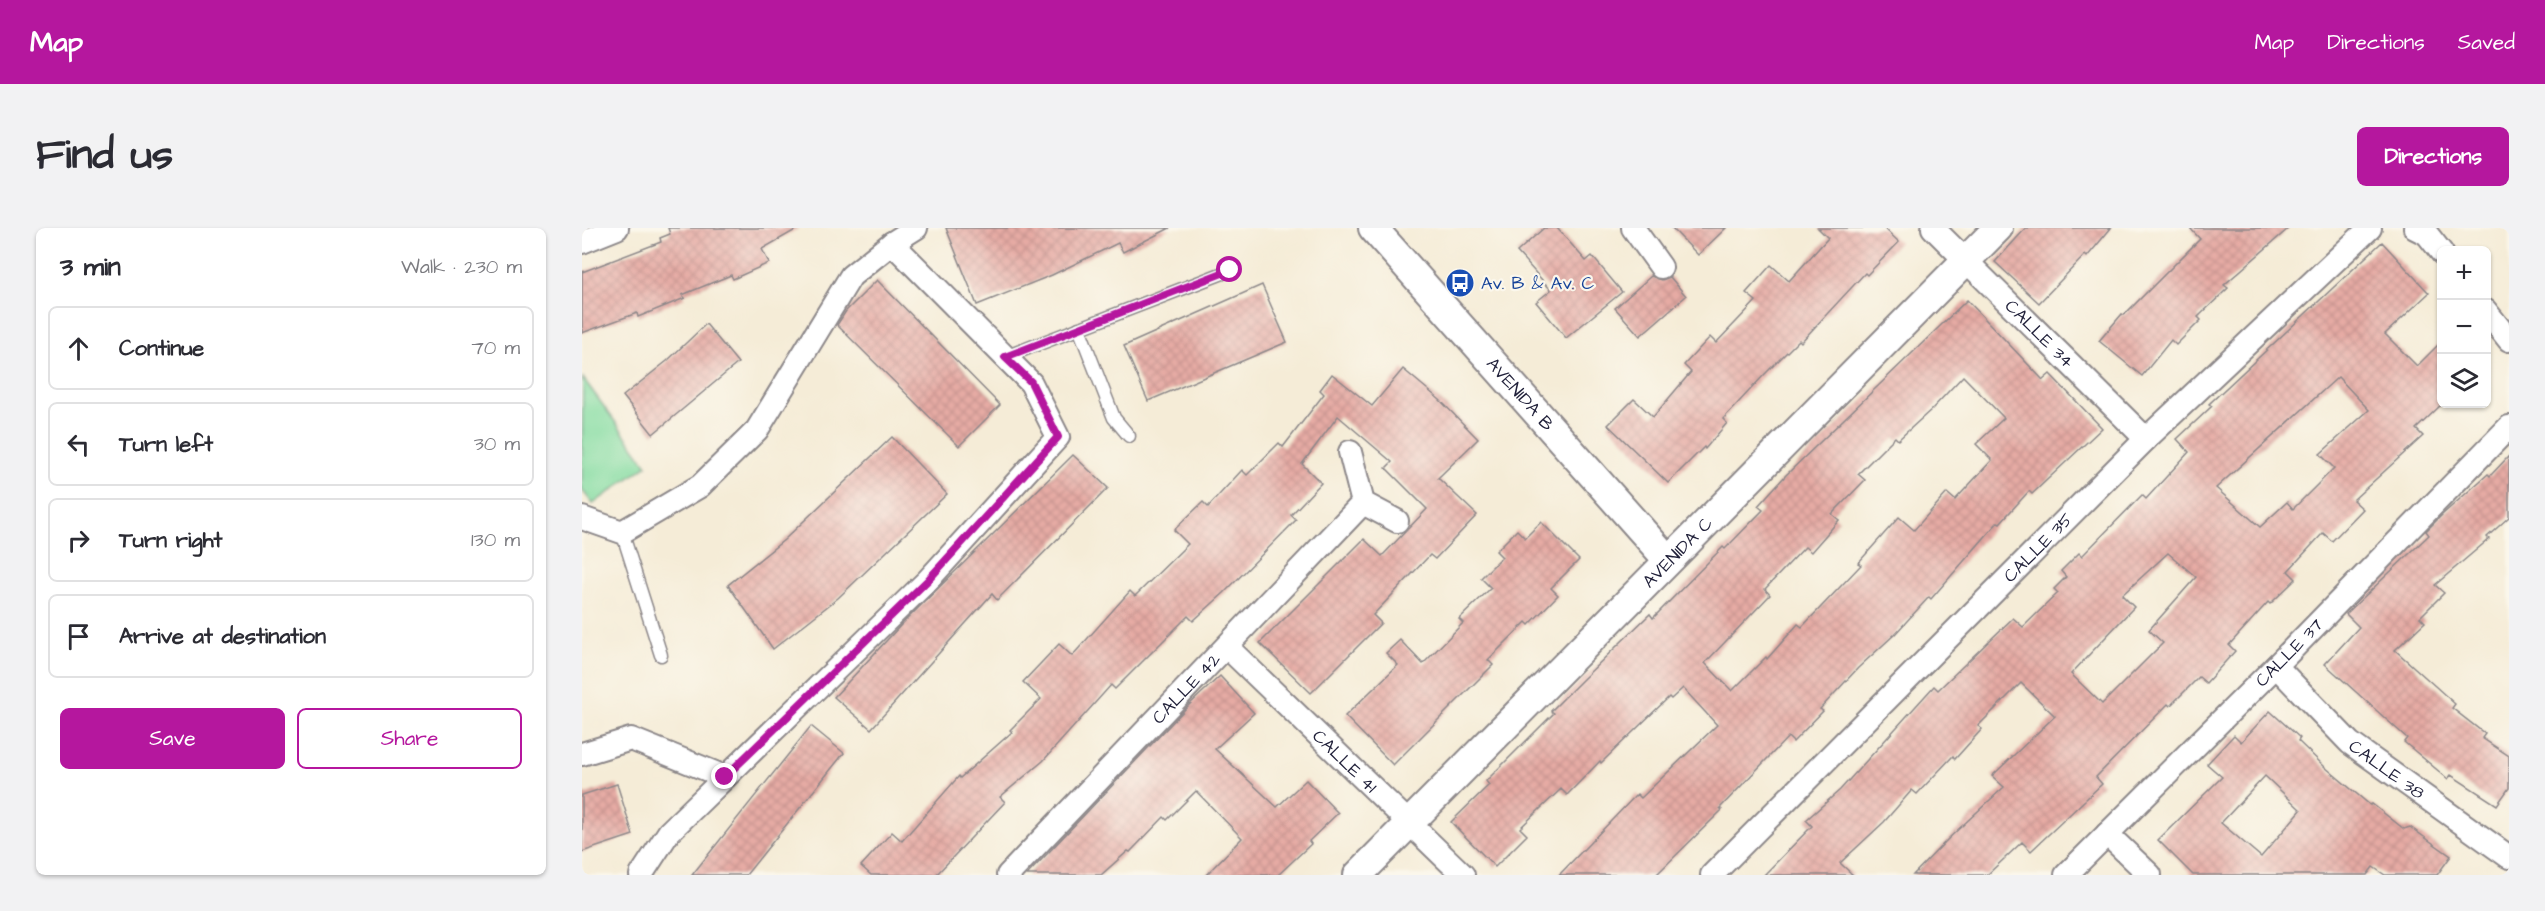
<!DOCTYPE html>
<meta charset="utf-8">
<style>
body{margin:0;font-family:"Architects Daughter",sans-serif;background:#f2f2f3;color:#2b2b33}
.controls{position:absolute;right:18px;top:18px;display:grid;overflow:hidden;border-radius:9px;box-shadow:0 2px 4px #0004}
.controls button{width:54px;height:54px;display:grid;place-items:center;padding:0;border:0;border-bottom:2px solid #e1e1e2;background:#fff;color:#2b2b33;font:30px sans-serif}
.stop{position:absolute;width:18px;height:18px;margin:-14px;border:4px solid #b5179e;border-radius:50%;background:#fff}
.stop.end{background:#b5179e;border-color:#fff;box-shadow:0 2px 6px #0008}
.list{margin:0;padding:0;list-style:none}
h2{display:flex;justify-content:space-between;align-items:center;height:78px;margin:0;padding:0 24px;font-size:26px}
h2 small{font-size:20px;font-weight:400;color:#7c7c81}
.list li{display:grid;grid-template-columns:39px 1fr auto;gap:18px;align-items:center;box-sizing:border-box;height:84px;margin:0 12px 12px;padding:0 12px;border:2px solid #e1e1e2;border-radius:9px}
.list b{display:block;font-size:22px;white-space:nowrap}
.list em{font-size:20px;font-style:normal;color:#7c7c81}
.actions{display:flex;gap:12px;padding:18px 24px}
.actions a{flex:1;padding:14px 0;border:2px solid #b5179e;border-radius:9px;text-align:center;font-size:21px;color:#b5179e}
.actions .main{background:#b5179e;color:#fff}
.icon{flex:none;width:33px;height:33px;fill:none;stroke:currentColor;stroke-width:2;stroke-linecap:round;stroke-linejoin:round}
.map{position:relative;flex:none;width:1927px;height:647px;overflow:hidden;border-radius:9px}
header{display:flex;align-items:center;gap:36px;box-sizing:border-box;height:84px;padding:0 30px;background:#b5179e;color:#fff}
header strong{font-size:28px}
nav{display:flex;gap:33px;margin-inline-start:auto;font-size:21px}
.intro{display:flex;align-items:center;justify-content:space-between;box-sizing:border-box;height:144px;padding:0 36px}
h1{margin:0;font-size:42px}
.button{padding:15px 27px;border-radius:9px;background:#b5179e;color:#fff;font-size:21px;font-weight:700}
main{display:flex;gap:36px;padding:0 36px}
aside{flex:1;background:#fff;border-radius:9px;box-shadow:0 2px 4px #0004}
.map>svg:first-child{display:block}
.grass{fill:#84dca1;stroke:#537f6e;stroke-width:1.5}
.building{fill:url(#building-cross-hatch);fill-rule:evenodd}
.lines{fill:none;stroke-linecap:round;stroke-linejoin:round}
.service-casing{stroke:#8c8789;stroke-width:15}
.minor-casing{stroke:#8c8789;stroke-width:26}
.tertiary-casing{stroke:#8c8789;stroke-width:32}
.service{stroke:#fff;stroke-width:12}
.minor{stroke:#fff;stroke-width:22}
.tertiary{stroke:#fff;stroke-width:28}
.route{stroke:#b5179e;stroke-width:8}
.labels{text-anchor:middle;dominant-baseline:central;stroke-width:4.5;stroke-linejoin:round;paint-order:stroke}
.transit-label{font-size:18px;fill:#164399;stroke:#fbf7ec;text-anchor:start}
.street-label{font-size:18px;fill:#22223b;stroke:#fbf7ec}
</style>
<header>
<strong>Map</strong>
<nav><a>Map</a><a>Directions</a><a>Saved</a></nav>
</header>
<div class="intro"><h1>Find us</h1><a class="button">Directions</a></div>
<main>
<aside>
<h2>3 min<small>Walk · 230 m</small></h2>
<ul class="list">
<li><svg class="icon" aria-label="ahead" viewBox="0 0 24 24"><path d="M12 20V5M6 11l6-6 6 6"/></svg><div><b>Continue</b></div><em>70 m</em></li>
<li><svg class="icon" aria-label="left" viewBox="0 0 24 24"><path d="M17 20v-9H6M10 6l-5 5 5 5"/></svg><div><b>Turn left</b></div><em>30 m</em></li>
<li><svg class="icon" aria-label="right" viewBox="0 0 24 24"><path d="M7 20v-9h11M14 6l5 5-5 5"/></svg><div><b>Turn right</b></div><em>130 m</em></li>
<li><svg class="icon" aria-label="arrive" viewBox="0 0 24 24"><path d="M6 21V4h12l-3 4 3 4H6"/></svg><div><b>Arrive at destination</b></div></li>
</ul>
<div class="actions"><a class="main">Save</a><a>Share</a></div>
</aside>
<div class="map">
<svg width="1927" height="647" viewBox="0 0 1927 647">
<defs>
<pattern id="building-cross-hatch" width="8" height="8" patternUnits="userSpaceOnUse" patternTransform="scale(1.5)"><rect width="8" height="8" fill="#e6aba4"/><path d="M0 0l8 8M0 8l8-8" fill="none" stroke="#c5938e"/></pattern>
</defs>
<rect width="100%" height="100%" fill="#fbf7ec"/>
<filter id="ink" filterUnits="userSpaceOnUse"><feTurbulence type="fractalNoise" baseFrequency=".0167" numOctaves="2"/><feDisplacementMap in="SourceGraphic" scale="12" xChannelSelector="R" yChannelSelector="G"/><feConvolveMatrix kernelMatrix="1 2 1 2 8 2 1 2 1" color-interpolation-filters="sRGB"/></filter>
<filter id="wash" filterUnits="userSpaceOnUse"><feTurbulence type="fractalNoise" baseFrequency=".008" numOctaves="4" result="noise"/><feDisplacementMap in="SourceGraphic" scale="24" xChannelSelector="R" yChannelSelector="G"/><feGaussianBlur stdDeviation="1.35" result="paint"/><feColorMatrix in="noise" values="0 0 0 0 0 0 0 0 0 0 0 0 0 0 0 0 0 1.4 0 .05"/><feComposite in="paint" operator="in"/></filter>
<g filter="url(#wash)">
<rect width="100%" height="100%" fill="#f5ecd7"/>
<polygon class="grass" points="1,150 65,237 11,276 0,262"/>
<g id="blocks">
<g class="building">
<polygon points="86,0 217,0 180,21 187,35 151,51 149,47 100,67 103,70 56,89 55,85 0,105 0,44 79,14 78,10 88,6"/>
<polygon points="364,0 588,0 541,24 536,15 470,47 395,77"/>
<polygon points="962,0 975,0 1004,33 1010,28 1040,64 984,110 954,74 969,62 935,24"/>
<polygon points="1090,0 1144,0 1116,27"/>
<polygon points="1236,0 1302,0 1317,14 1285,47 1283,45 1219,114 1217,112 1182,147 1141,191 1145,195 1123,221 1122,219 1086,255 1026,197 1052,171 1071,189 1109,144 1102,137 1128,109 1134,115 1174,73 1164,65 1189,37 1207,53 1246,10"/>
<polygon points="1444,0 1529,0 1505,29 1503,27 1457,75 1413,34"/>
<polygon points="1608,0 1707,0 1642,57 1646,60 1616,89 1619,92 1594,117 1589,112 1560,148 1517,113 1540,86 1542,87 1618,11"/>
<path d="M1800,14L1847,65L1803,106L1835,138L1860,113V176L1834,201L1841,208L1771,272L1781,281L1750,313L1741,305L1706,343L1714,351L1688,376L1686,374L1647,417L1653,423L1624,455L1617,449L1588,478L1586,476L1514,549L1520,556L1449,623L1440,614L1405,647H1331L1367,610L1422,559L1410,548L1473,488L1439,455L1396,498L1400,501L1373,531L1371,528L1335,566L1330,562L1302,594L1258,635L1271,647H1182L1230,598L1224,592L1258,562L1352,458L1356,462L1431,390L1441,399L1476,365L1472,361L1484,349L1479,343L1497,325L1500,328L1560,267L1564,271L1607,224L1595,211L1630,178L1627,176ZM1756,149L1787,182L1738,226L1752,240L1711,281L1705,274L1678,299L1634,260ZM1586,325L1614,349L1567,402L1581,415L1520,476L1489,446L1552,379L1540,367Z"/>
<polygon points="1069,48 1080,52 1088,49 1104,68 1058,108 1033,80"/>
<polygon points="295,52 418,177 377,218 255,97 264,83"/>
<polygon points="680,57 705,114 566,173 542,118"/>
<path d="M1385,72L1461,152L1468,146L1520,200L1450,266L1447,263L1418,295L1416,294L1349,371L1347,369L1313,406L1276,440L1238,481L1241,483L1211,514L1206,509L1138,580L1140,582L1074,647H977L1055,566L1059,570L1135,497L1101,460L1089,471L1087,469L1019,535L1018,533L985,567L979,561L938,600L945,607L913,639L869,594L907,557L904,553L972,485L969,483L1002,450L1068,386L1071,390L1141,319L1143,321L1181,282L1176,278L1204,247ZM1381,148L1422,190L1394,216L1410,232L1373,272L1365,265L1332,302L1317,289L1276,335L1279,337L1220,399L1216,396L1185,431L1184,429L1150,463L1123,435L1188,367L1183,361L1223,319L1229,324L1257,292L1250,286L1283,252L1276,246L1313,209L1316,212L1350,181Z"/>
<polygon points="124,96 156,135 71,206 41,168 85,133"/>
<polygon points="821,141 858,172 896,211 856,250 895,287 853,331 848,327 791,387 799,395 729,465 678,415 782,311 800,328 845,281 804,240 810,234 756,188 720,236 739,255 709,287 714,292 642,365 611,393 606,388 533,461 529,457 461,533 418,569 423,574 354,647 289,647 279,638 310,604 320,613 377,548 378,550 430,504 428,502 459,471 441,454 477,416 490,428 548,363 553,368 606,316 592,302 621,274 626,279 660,242 665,247 697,215 701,219 742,166 738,162 750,146 790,178"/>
<polygon points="310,209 365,266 256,370 191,421 146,357 202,312"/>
<polygon points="491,227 526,260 415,372 410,366 289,501 252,469 319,397"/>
<polygon points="1927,228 1927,289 1905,309 1907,311 1853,357 1862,365 1838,389 1843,394 1813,422 1873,476 1870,480 1903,506 1900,510 1927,528 1927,560 1915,577 1869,547 1866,551 1822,514 1825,510 1743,436 1777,399 1764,386 1847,307 1844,303 1861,286 1906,246 1908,248"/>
<polygon points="959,294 997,332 969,360 976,367 947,397 944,394 906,432 911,437 811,537 763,488 816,437 804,425 818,412 841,436 881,395 877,391 909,360 899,350 920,329 914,323 935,302 943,310"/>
<polygon points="638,448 672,485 633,521 695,579 724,552 756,585 727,613 729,616 696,647 624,647 660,610 614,563 585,592 582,589 548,624 546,623 519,647 445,647 607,477"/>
<path d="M1688,483L1718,510L1716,513L1743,539L1788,577L1790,576L1822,601L1828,599L1869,628L1855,647H1803L1791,639L1785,647H1611L1576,612L1640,549L1625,536L1652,507L1659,514ZM1683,548L1719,582L1679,629L1639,595Z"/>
<polygon points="229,498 262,525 164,647 110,647"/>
<polygon points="35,556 51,607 0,624 0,567"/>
</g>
</g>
</g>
<g filter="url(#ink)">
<use href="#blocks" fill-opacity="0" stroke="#8c8789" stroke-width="1.5"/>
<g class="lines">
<g class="service-casing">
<g id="service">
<polyline points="497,100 532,190 547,208"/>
<polyline points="423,129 649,42"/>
<polyline points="40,304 79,427"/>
</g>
</g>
<g class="minor-casing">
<g id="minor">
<polyline points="1051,0 1079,39"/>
<path id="s1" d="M1351,0L1564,211"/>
<polyline points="1833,0 1845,6 1860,25"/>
<polyline points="0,14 35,0"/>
<polyline points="1904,83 1927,112"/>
<polyline points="768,224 781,275 815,293"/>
<polyline points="0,290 40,304 118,258 175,202 269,48 310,15 334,0"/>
<path id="s2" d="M645,419L881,647"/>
<path id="s3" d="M1694,438L1768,515L1927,629"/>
<polyline points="0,526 49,511 143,549"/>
<polyline points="1525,606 1568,647"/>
<polyline points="59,647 87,604 346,352 476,209 449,155 310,15"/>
<path id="s4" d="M426,647L781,275"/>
<path id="s5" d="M1130,647L1564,211L1788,0"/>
<path id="s6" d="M1484,647L1694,438L1927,199"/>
</g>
</g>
<g class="tertiary-casing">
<g id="tertiary">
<path id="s7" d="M791,0L1086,332"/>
<path id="s8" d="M776,647L1416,0"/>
</g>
</g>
<use href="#service" class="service"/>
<use href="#minor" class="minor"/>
<use href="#tertiary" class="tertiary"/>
</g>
</g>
<g class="lines" filter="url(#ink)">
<polyline class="route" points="143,549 346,352 476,209 449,154 423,129 648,42"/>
</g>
<defs>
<g id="bus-disc" transform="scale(1.5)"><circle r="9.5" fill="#1a4fb4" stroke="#fbf7ec"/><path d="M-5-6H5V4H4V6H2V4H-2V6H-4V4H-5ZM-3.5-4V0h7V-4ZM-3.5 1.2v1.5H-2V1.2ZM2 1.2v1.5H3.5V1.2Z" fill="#fff"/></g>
</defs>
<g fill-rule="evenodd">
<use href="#bus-disc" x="878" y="55"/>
</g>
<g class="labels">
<g class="transit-label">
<text x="899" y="55">Av. B &amp; Av. C</text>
</g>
<g class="street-label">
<text stroke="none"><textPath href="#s1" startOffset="150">CALLE 34</textPath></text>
<text stroke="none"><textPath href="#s7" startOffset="222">AVENIDA B</textPath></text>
<text stroke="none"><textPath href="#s5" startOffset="462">CALLE 35</textPath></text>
<text stroke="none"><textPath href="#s8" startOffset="454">AVENIDA C</textPath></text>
<text stroke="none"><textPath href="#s6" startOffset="315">CALLE 37</textPath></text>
<text stroke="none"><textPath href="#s4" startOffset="258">CALLE 42</textPath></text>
<text stroke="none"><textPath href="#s2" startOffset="164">CALLE 41</textPath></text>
<text stroke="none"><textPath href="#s3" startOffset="152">CALLE 38</textPath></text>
</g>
</g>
</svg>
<div class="controls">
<button>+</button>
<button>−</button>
<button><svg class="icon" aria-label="layers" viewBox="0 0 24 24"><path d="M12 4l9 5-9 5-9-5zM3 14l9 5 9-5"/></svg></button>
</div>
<div class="stop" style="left:648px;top:42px"></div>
<div class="stop end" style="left:143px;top:549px"></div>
</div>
</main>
